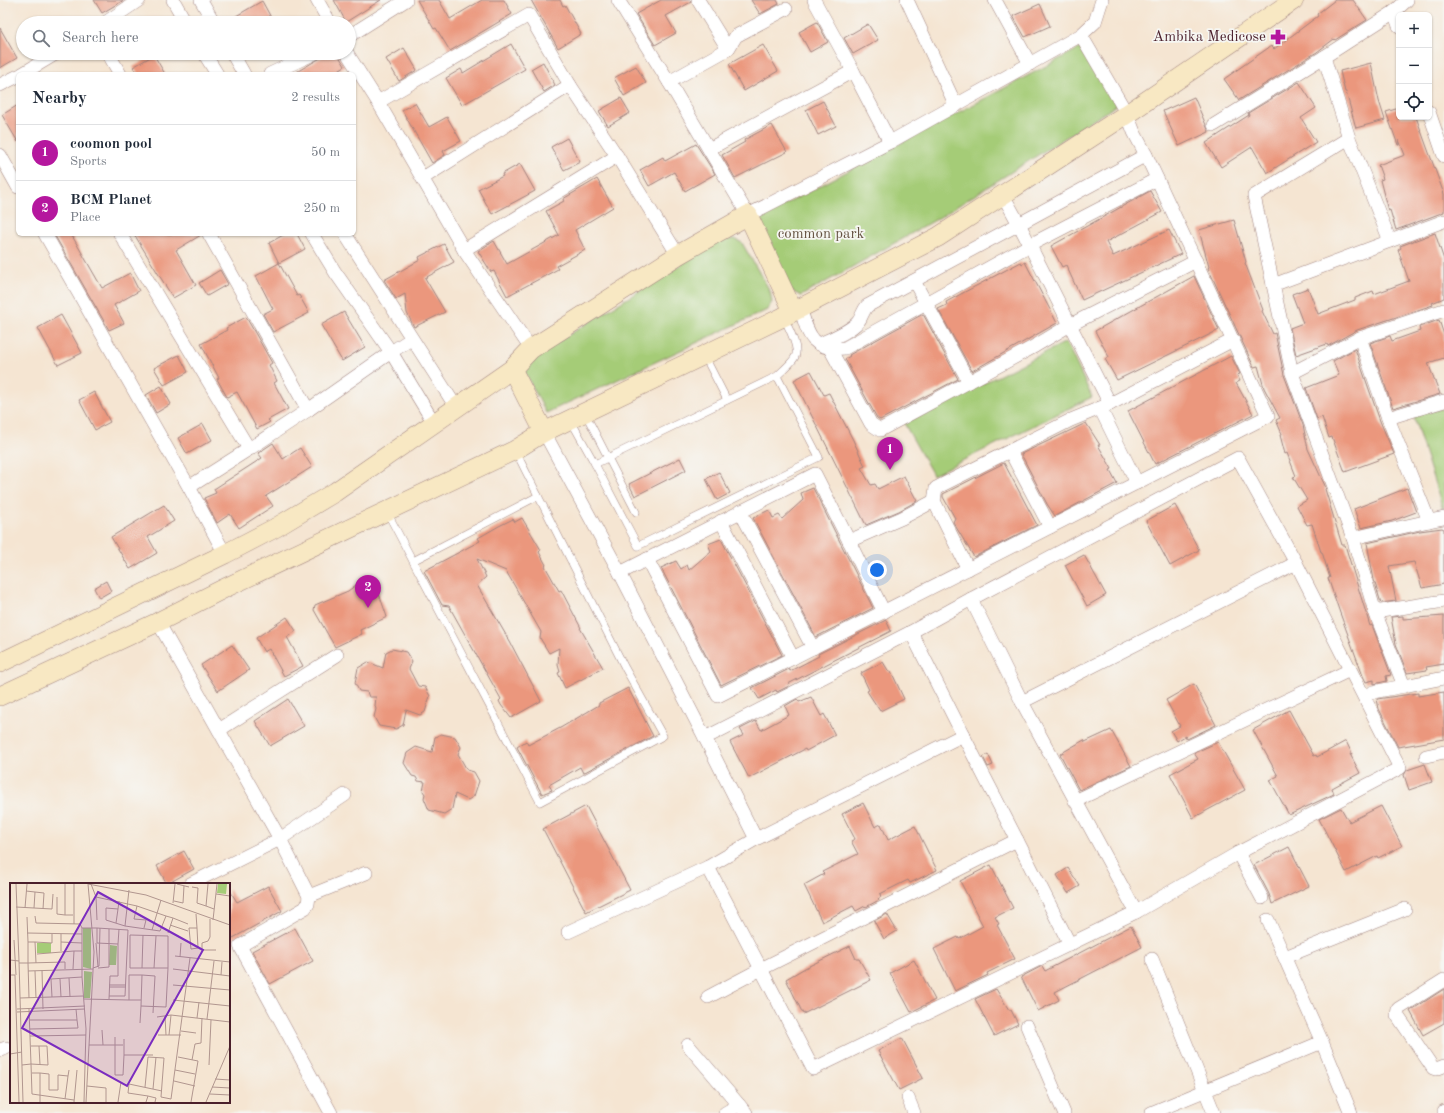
<!DOCTYPE html>
<meta charset="utf-8">
<style>
body{margin:0;font-family:"Old Standard TT",serif;background:#f6f6f7;color:#1f2937}
.controls{position:absolute;right:12px;top:12px;display:grid;overflow:hidden;border-radius:6px;box-shadow:0 1px 3px #0004}
.controls button{width:36px;height:36px;display:grid;place-items:center;padding:0;border:0;border-bottom:1px solid #e0e1e3;background:#fff;color:#1f2937;font:20px sans-serif}
.you{position:absolute;left:877px;top:570px;width:14px;height:14px;margin:-10px;border:3px solid #fff;border-radius:50%;background:#1a73e8;box-shadow:0 0 0 6px #1a73e833}
.badge{display:grid;place-items:center;width:26px;height:26px;border-radius:50%;background:#b5179e;color:#fff;font-size:13px;font-weight:700}
.pin{position:absolute;translate:-50% -33px;filter:drop-shadow(0 1px 2px #0008)}
.pin::after{content:'';position:absolute;top:21px;width:14px;height:12px;background:inherit;clip-path:polygon(0 0,100% 0,50% 100%)}
.list{margin:0;padding:0;list-style:none}
h2{display:flex;justify-content:space-between;align-items:center;height:52px;margin:0;padding:0 16px;font-size:17px}
h2 small{font-size:13px;font-weight:400;color:#747a83}
.list li{display:grid;grid-template-columns:26px 1fr auto;gap:12px;align-items:center;box-sizing:border-box;height:56px;padding:0 16px;border-top:1px solid #e0e1e3}
.list b{display:block;font-size:15px;white-space:nowrap}
.list p{margin:0;font-size:13px;white-space:nowrap;color:#747a83}
.list em{font-size:13px;font-style:normal;color:#747a83}
.icon{flex:none;width:22px;height:22px;fill:none;stroke:currentColor;stroke-width:2;stroke-linecap:round;stroke-linejoin:round}
.map{position:relative;flex:none;width:1444px;height:1113px;overflow:hidden}
.search{position:absolute;background:#fff;box-shadow:0 1px 3px #0004;left:16px;top:16px;width:340px;height:44px;display:flex;align-items:center;gap:10px;box-sizing:border-box;padding:0 14px;border-radius:22px;color:#747a83;font-size:15px}
.panel{position:absolute;background:#fff;box-shadow:0 1px 3px #0004;left:16px;top:72px;width:340px;height:164px;border-radius:6px}
.map>svg:first-child{display:block}
.park{fill:#a5cc77;stroke:#787651}
.building{fill:#eb977d}
.lines{fill:none;stroke-linecap:round;stroke-linejoin:round}
.lane-casing{stroke:#a0827e;stroke-width:8}
.street-casing{stroke:#a0827e;stroke-width:14}
.secondary-casing{stroke:#a0827e;stroke-width:20}
.lane{stroke:#fff;stroke-width:7}
.street{stroke:#fff;stroke-width:13}
.secondary{stroke:#f8e8c3;stroke-width:19}
.labels{text-anchor:middle;dominant-baseline:central;stroke-width:3.5;stroke-linejoin:round;paint-order:stroke}
.poi-label{font-size:15px;fill:#4a1f2b;stroke:#f6f6f2;text-anchor:end}
.park-label{font-size:15px;fill:#655342;stroke:#f6f6f2}
.inset-road{fill:none;stroke:#b1968f;stroke-width:1}
.view{fill:#7b2cbf;fill-opacity:0.15;stroke:#7b2cbf;stroke-width:2}
.inset-edge{fill:none;stroke:#4a1f2b;stroke-width:2}
</style>
<div class="map">
<svg width="1444" height="1113" viewBox="0 0 1444 1113">
<rect width="100%" height="100%" fill="#f6f6f2"/>
<filter id="ink" filterUnits="userSpaceOnUse"><feTurbulence type="fractalNoise" baseFrequency=".025" numOctaves="2"/><feDisplacementMap in="SourceGraphic" scale="8" xChannelSelector="R" yChannelSelector="G"/><feConvolveMatrix kernelMatrix="1 2 1 2 8 2 1 2 1" color-interpolation-filters="sRGB"/></filter>
<filter id="wash" filterUnits="userSpaceOnUse"><feTurbulence type="fractalNoise" baseFrequency=".012" numOctaves="4" result="noise"/><feDisplacementMap in="SourceGraphic" scale="16" xChannelSelector="R" yChannelSelector="G"/><feGaussianBlur stdDeviation="0.9" result="paint"/><feColorMatrix in="noise" values="0 0 0 0 0 0 0 0 0 0 0 0 0 0 0 0 0 1.4 0 .05"/><feComposite in="paint" operator="in"/></filter>
<g filter="url(#wash)">
<rect width="100%" height="100%" fill="#f5e5d2"/>
<g class="park">
<polygon points="1080,48 1117,105 937,219 801,296 789,290 759,228 763,216"/>
<polygon points="730,239 735,239 742,243 770,291 772,302 767,310 546,413 521,365 720,240"/>
<polygon points="1066,342 1092,397 933,475 904,423"/>
<polygon points="1444,408 1444,513 1413,415"/>
</g>
<g id="blocks">
<g class="building">
<polygon points="94,0 124,0 102,13"/>
<polygon points="334,0 381,0 346,22"/>
<polygon points="417,0 439,0 450,19 482,0 504,0 512,14 450,51 436,28 434,29"/>
<polygon points="531,0 560,0 563,6 565,5 581,34 558,48"/>
<polygon points="661,0 690,0 691,2 666,16 676,33 655,45 636,14"/>
<polygon points="751,0 777,0 779,4 760,14"/>
<polygon points="1335,0 1353,0 1367,20 1335,40 1334,39 1317,52 1239,100 1224,79 1271,46 1274,49 1318,16 1317,14"/>
<polygon points="262,1 274,23 224,23"/>
<polygon points="1040,4 1050,26 1025,37 1013,16"/>
<polygon points="817,22 828,42 810,52 799,32"/>
<polygon points="868,24 878,40 853,54 844,38"/>
<polygon points="0,28 17,58 0,68"/>
<polygon points="511,44 525,69 462,105 446,78 461,69 463,73"/>
<polygon points="763,45 778,71 744,91 729,64"/>
<polygon points="404,48 417,70 399,81 386,59"/>
<polygon points="329,53 337,53 345,66 332,74 293,74"/>
<polygon points="154,55 165,74 138,74 133,67"/>
<polygon points="543,62 555,85 544,92 531,69"/>
<polygon points="1371,63 1379,101 1385,120 1356,128 1346,92 1345,92 1340,71"/>
<polygon points="636,66 646,83 624,96 614,78"/>
<polygon points="1299,82 1316,108 1301,118 1316,142 1267,173 1252,147 1221,167 1206,143 1249,115 1248,113"/>
<polygon points="1194,97 1209,132 1179,146 1163,111"/>
<polygon points="621,98 630,113 608,126 599,111"/>
<polygon points="823,101 836,126 818,135 806,110"/>
<polygon points="415,103 429,127 447,117 461,141 443,151 445,155 432,163 402,110"/>
<polygon points="18,105 18,142 2,115"/>
<polygon points="1399,108 1399,117 1416,117 1444,194 1444,212 1396,230 1390,210 1388,211 1380,180 1383,179 1378,165 1405,155 1399,140 1399,145 1398,145 1386,112"/>
<polygon points="772,125 787,152 735,178 722,155 745,142 744,140"/>
<polygon points="567,138 580,162 564,170 551,147"/>
<polygon points="696,144 715,174 685,191 674,172 649,186 640,170 663,157 665,161"/>
<polygon points="520,164 535,191 492,214 478,189 503,176 502,174"/>
<polygon points="597,179 613,207 575,230 585,250 556,266 558,269 507,296 494,271 491,272 478,251 494,241 507,264 559,235 546,211 564,201 563,199"/>
<polygon points="1150,191 1162,212 1106,242 1113,256 1169,230 1181,254 1082,300 1066,265 1062,267 1051,246"/>
<polygon points="1234,220 1246,262 1245,263 1263,310 1262,311 1273,334 1275,333 1284,375 1303,425 1308,449 1326,488 1325,489 1342,545 1345,545 1370,626 1372,625 1391,675 1386,676 1387,681 1374,684 1374,680 1366,682 1363,676 1340,613 1328,578 1330,578 1322,552 1321,552 1312,524 1307,525 1297,506 1307,500 1293,477 1296,476 1287,453 1285,454 1280,435 1282,434 1276,420 1280,418 1264,388 1258,366 1254,367 1208,268 1209,267 1199,230"/>
<polygon points="1435,233 1444,260 1444,298 1432,303 1433,305 1357,330 1328,346 1327,344 1296,355 1290,328 1303,323 1292,294 1308,288 1318,314 1355,300 1355,298 1373,291 1374,294 1409,281 1398,250 1401,248 1400,246"/>
<polygon points="59,234 71,234 102,288 130,273 139,291 114,305 124,323 109,330 55,236"/>
<polygon points="134,234 201,234 201,235 176,250 196,285 173,298"/>
<polygon points="285,234 297,234 305,249 279,263 269,243"/>
<polygon points="444,244 454,262 425,278 445,312 414,327 407,313 405,294 396,299 384,280 420,260 419,257"/>
<polygon points="1021,262 1022,264 1025,262 1057,323 972,371 938,309 947,305 946,302"/>
<polygon points="279,263 297,296 299,295 309,313 273,332 263,314 273,309 256,276"/>
<polygon points="220,270 228,284 207,296 199,283"/>
<polygon points="1194,276 1219,330 1117,380 1105,359 1109,357 1095,331"/>
<polygon points="344,312 365,347 342,361 321,325"/>
<polygon points="923,314 958,379 880,420 877,418 845,359 850,356 849,355"/>
<polygon points="61,315 82,353 58,365 38,328"/>
<polygon points="246,317 272,363 269,365 277,381 274,383 288,409 268,420 270,422 257,429 237,392 227,397 217,379 219,378 201,344 227,330 226,328"/>
<polygon points="1439,320 1444,335 1444,358 1428,363 1440,394 1393,408 1370,343 1390,336 1392,341 1420,331 1419,327"/>
<polygon points="1355,349 1380,421 1394,454 1345,472 1332,437 1329,438 1322,417 1317,419 1306,388 1339,375 1333,361"/>
<polygon points="179,355 188,372 164,385 154,368"/>
<polygon points="1231,356 1240,374 1237,375 1240,381 1236,383 1253,414 1155,464 1128,411"/>
<polygon points="811,371 824,395 829,393 853,440 865,466 861,468 871,485 875,484 878,489 904,476 917,501 899,511 866,525 794,380"/>
<polygon points="161,386 171,404 156,413 146,395"/>
<polygon points="94,392 110,422 95,430 79,400"/>
<polygon points="1086,423 1100,445 1098,445 1112,469 1110,470 1117,483 1055,516 1047,504 1021,454"/>
<polygon points="203,424 212,440 187,454 178,438"/>
<polygon points="273,443 283,459 300,448 312,467 266,496 273,506 239,528 230,514 217,523 204,498 216,493 214,489 262,458 258,453"/>
<polygon points="680,458 686,470 635,496 629,484"/>
<polygon points="1004,463 1037,525 974,557 953,522 955,518 943,497 943,494"/>
<polygon points="719,472 730,493 717,500 706,479"/>
<polygon points="813,488 873,608 816,637 753,518 769,510 773,518 779,515 782,519 803,500 801,493"/>
<polygon points="1407,488 1416,512 1392,521 1361,528 1354,509"/>
<polygon points="164,505 174,521 148,537 157,553 130,569 111,537"/>
<polygon points="1175,505 1199,550 1170,566 1146,521"/>
<polygon points="522,518 541,550 539,552 546,565 545,566 559,591 561,590 581,628 580,628 603,668 565,688 558,673 560,672 558,665 559,648 549,653 540,638 541,632 506,571 477,559 486,577 477,585 510,642 541,701 511,718 501,705 499,701 501,699 449,606 442,605 424,571 480,541 478,538 499,526 513,519 515,522"/>
<polygon points="1442,528 1444,529 1444,584 1422,588 1414,562 1389,566 1396,601 1381,603 1374,580 1367,543 1420,531"/>
<polygon points="721,539 782,655 721,685 661,568 676,561 681,569 687,565 689,570 711,551 708,544"/>
<polygon points="1084,555 1106,595 1087,606 1065,565"/>
<polygon points="368,576 376,591 378,591 387,617 360,630 362,634 335,647 314,610 315,605 348,591"/>
<polygon points="106,581 111,591 99,598 94,588"/>
<polygon points="1403,616 1403,619 1444,616 1444,664 1426,667 1427,670 1407,673 1396,644 1391,617"/>
<polygon points="287,617 296,631 287,637 303,666 284,676 269,649 264,652 256,638"/>
<polygon points="886,620 891,631 788,684 789,686 777,692 776,690 759,699 752,688 789,669 790,671 819,656 818,654"/>
<polygon points="232,645 249,670 218,691 201,665"/>
<polygon points="392,649 406,652 412,662 409,669 418,686 425,687 430,696 425,712 420,715 406,710 403,725 396,729 379,726 374,717 376,709 375,706 376,697 369,697 367,692 359,691 355,683 358,668 368,662 383,668 386,652"/>
<polygon points="883,662 889,672 891,671 904,699 880,711 867,691 869,690 861,673"/>
<polygon points="1194,684 1216,725 1187,739 1185,736 1177,741 1171,731 1180,726 1166,700"/>
<polygon points="628,688 653,736 583,773 580,767 549,785 552,790 542,794 517,747 526,741 528,745 562,727 599,705 599,703"/>
<polygon points="1444,692 1444,739 1398,747 1379,709 1377,699 1418,693 1418,696"/>
<polygon points="811,697 821,716 824,714 835,735 806,751 805,749 749,778 730,742 744,735 740,729 756,721 761,730 789,715 785,706 797,699 799,702"/>
<polygon points="288,699 304,726 270,746 255,721"/>
<polygon points="1289,710 1314,756 1316,755 1317,757 1346,741 1352,754 1350,754 1360,773 1332,788 1334,794 1289,815 1270,780 1278,776 1253,730"/>
<polygon points="1111,730 1131,766 1079,790 1060,754 1084,740 1085,742"/>
<polygon points="441,734 455,737 461,747 458,754 467,770 474,772 479,781 474,796 468,800 455,794 452,809 444,814 429,810 424,798 425,794 423,791 425,782 418,781 416,777 412,776 404,763 407,753 416,747 432,752 435,737"/>
<polygon points="1218,742 1245,790 1193,818 1170,774 1198,759 1194,753"/>
<polygon points="988,754 993,765 988,767 983,757"/>
<polygon points="1425,764 1432,782 1409,790 1404,775 1407,770"/>
<polygon points="863,803 875,827 881,824 888,840 915,826 937,870 910,883 908,880 880,894 881,897 878,899 879,900 866,907 865,906 856,911 853,906 822,922 804,885 824,874 822,872 858,854 851,841 855,839 842,814"/>
<polygon points="586,806 630,890 586,912 543,829"/>
<polygon points="1381,806 1402,846 1378,858 1377,856 1346,872 1319,819 1341,808 1349,822"/>
<polygon points="1289,847 1309,886 1272,904 1269,894 1254,865"/>
<polygon points="184,851 194,869 167,884 157,866"/>
<polygon points="991,865 1013,908 995,917 999,924 997,925 1015,959 987,973 988,975 955,991 934,949 958,937 959,939 983,926 960,881"/>
<polygon points="1068,868 1080,886 1068,893 1057,875"/>
<polygon points="268,886 282,911 233,938 229,930 229,889 237,902"/>
<polygon points="887,914 897,931 884,939 874,921"/>
<polygon points="1131,926 1142,947 1055,992 1059,1000 1038,1011 1021,977 1042,966 1045,971"/>
<polygon points="295,928 313,961 270,984 252,951"/>
<polygon points="850,946 856,959 859,959 871,980 803,1014 786,979 805,968"/>
<polygon points="914,960 935,1000 911,1012 890,973"/>
<polygon points="996,989 1009,1010 1011,1010 1018,1024 994,1036 975,999"/>
<polygon points="1444,989 1444,1023 1423,1035 1410,1011"/>
<polygon points="902,1038 923,1078 899,1090 878,1051"/>
</g>
</g>
</g>
<g filter="url(#ink)">
<use href="#blocks" fill-opacity="0" stroke="#a0827e" stroke-width="1"/>
<g class="lines">
<g class="lane-casing">
<g id="lane">
<polyline points="704,355 727,400"/>
<path d="M777,376L819,457L638,546L595,464L777,376C782,371 791,364 795,357C800,348 788,327 784,318"/>
<polyline points="585,413 636,512"/>
<polyline points="570,419 595,464"/>
<polyline points="387,512 540,802 663,736 625,668 515,450"/>
<polyline points="413,561 538,496"/>
</g>
</g>
<g class="street-casing">
<g id="street">
<polyline points="173,0 186,23"/>
<polyline points="201,0 214,23"/>
<polyline points="317,0 330,23"/>
<polyline points="618,0 669,82 748,215 890,142 1081,35 1095,22 1102,0"/>
<polyline points="814,0 853,71"/>
<polyline points="907,0 956,106"/>
<polyline points="995,0 1030,64"/>
<polyline points="105,23 139,0"/>
<polyline points="1399,26 1394,12 1407,0"/>
<polyline points="349,36 406,0"/>
<polyline points="728,49 736,36 786,9"/>
<polyline points="108,53 120,74"/>
<polyline points="204,53 217,74"/>
<polyline points="232,53 244,74"/>
<polyline points="347,53 378,102 464,250 531,349"/>
<polyline points="1324,57 1349,138"/>
<polyline points="22,74 57,53"/>
<polyline points="270,74 315,53"/>
<polyline points="669,82 728,49 698,0"/>
<polyline points="0,85 18,76"/>
<polyline points="378,102 529,15 570,85 617,156 678,255"/>
<polyline points="1429,112 1444,156"/>
<polyline points="1214,125 1324,57 1394,12"/>
<polyline points="709,149 853,71 890,142"/>
<polyline points="0,155 18,187"/>
<polyline points="423,178 570,85"/>
<polyline points="45,234 189,487 225,554"/>
<polyline points="120,234 249,449 308,410"/>
<polyline points="209,234 308,410 391,352 411,339"/>
<polyline points="312,234 335,272 391,352 434,423"/>
<polyline points="345,234 456,407"/>
<polyline points="464,250 617,156"/>
<polyline points="914,281 969,382"/>
<polyline points="1273,285 1390,241"/>
<path d="M800,307C808,334 811,351 845,348L1030,245L1157,179"/>
<polyline points="1444,310 1360,338 1292,373 1353,538 1375,612 1404,686 1444,678"/>
<polyline points="1360,338 1388,418"/>
<path d="M820,344C832,338 849,332 858,322C862,317 862,312 867,306L1019,224L1003,195"/>
<polyline points="829,347 871,424 880,430 1035,346 1070,325 1196,261"/>
<polyline points="1292,373 1254,196 1349,138 1390,241 1444,221"/>
<polyline points="1110,404 1233,340"/>
<polyline points="1100,408 1137,483"/>
<polyline points="544,432 620,573 705,738"/>
<polyline points="1010,451 1050,527"/>
<polyline points="189,487 249,449"/>
<polyline points="934,501 968,569"/>
<polyline points="740,511 813,648"/>
<polyline points="721,521 793,658"/>
<polyline points="1429,521 1444,518"/>
<polyline points="1353,538 1429,521 1388,418 1444,401"/>
<polyline points="849,541 884,612"/>
<polyline points="647,559 718,696 1268,416 1146,155"/>
<polyline points="620,573 815,474 849,541 902,518 934,501 936,488 1071,420 1110,404 1019,224 1146,155 1134,132 1127,114 1081,35"/>
<polyline points="1375,612 1444,601"/>
<polyline points="158,622 280,839 309,896 308,904 305,908 240,946 331,1113"/>
<polyline points="911,632 971,599"/>
<polyline points="1373,692 1404,686"/>
<polyline points="1022,702 971,599 1238,458 1296,563 1400,768 1238,853 1136,912"/>
<polyline points="219,730 337,655"/>
<polyline points="1426,756 1444,752"/>
<polyline points="1075,801 1350,670"/>
<polyline points="756,839 705,738 911,632 963,735 756,839 708,867 813,1069 1136,912 1022,702 1296,563"/>
<polyline points="1017,840 1070,945"/>
<polyline points="1238,853 1262,898"/>
<polyline points="190,884 280,839 345,795"/>
<polyline points="309,896 366,873"/>
<polyline points="1268,920 1322,1042 1351,1113"/>
<polyline points="568,932 708,867"/>
<polyline points="1285,957 1405,909"/>
<polyline points="1152,959 1214,1113"/>
<polyline points="1444,980 1398,1009 1397,1015 1433,1068 1436,1069 1444,1066"/>
<polyline points="708,997 761,969 1017,840 963,735"/>
<polyline points="1027,1026 1064,1113"/>
<polyline points="688,1045 746,1113"/>
<polyline points="0,1050 6,1048"/>
<polyline points="908,1098 914,1113"/>
<polyline points="725,1113 739,1105"/>
<polyline points="1151,1113 1322,1042"/>
<polyline points="1444,1113 1444,1111"/>
</g>
</g>
<g class="secondary-casing">
<g id="secondary">
<polyline points="512,369 544,432"/>
<polyline points="0,663 225,554 275,528 335,492 512,369 531,349 678,255 748,215 793,311"/>
<polyline points="0,696 158,622 225,588 515,450 544,432 783,317 938,237 1127,114 1294,0"/>
</g>
</g>
<use href="#lane" class="lane"/>
<use href="#street" class="street"/>
<use href="#secondary" class="secondary"/>
</g>
</g>
<defs>
<g id="pharmacy-bare" transform="scale(1.2)"><path d="M-2-6h4v4h4v4h-4v4h-4v-4h-4v-4h4Z" fill="#b5179e" stroke="#f6f6f2" stroke-width="2.5" paint-order="stroke"/></g>
</defs>
<g fill-rule="evenodd">
<use href="#pharmacy-bare" x="1278" y="37"/>
</g>
<g class="labels">
<g class="poi-label">
<text x="1266" y="37">Ambika Medicose</text>
</g>
<g class="park-label">
<text x="821" y="234">common park</text>
</g>
</g>
<g transform="translate(10 883)">
<rect width="220" height="220" fill="#f5e5d2"/>
<path d="M208,1H217L216,11L207,10ZM73,45H81V86L73,84ZM27,60H41V70H27ZM100,62L107,63L106,82H99ZM74,88L82,89L80,115H74Z" fill="#a5cc77"/>
<path class="inset-road" d="M55,1V32H63M78,1L136,12L220,42M81,1L86,14L127,23M167,1L179,4M198,1L196,23L204,26M182,4L188,5L187,20L196,23M119,7L115,43L150,48L156,33L127,23L124,36L136,37L134,45M16,8L25,9L24,25M25,9L34,10L33,26M206,11L220,13M47,14V31L55,32M86,14L87,37M109,18L108,26L96,25V37L115,43M164,18L173,20L174,3M163,20L165,1M6,24L42,26L43,11M15,25L17,1M186,31L187,45L188,65L181,66L179,45H187M25,33L26,40L70,41L72,45V94L76,146L74,219M156,33L163,35L158,50M17,34L18,59M163,35L178,41M200,36V54L198,58L192,60V67H206M203,37L207,1M106,40L108,26M64,41V1M160,42L178,48M72,45H87V60L108,61V93H100L99,116M87,45L118,47L115,113H99M142,47L151,17M17,50L72,51M51,51V68M4,57L6,92M25,59L42,60V51M51,59L72,60M86,60L88,84M108,61L109,46M27,71L64,68M165,73L220,79M170,74L171,60M0,77L9,78L6,1M9,78L13,219M9,80H18V59H25L26,80M83,85L89,83L90,45M88,85L99,84V46M132,85H120V52L158,53V85M144,85L146,53M63,86L64,68H72M163,86L220,93M32,87L33,126M18,88L83,86M25,88L26,115M0,92H5L9,219M132,92L145,93L143,130M211,92L212,79M59,95L60,114M50,96L51,114M99,102H116M163,102L220,107M99,104H116M42,114L41,96L72,94M10,115L73,113M19,115L18,80L55,79V86M74,116L119,117M131,117H119V92H132L131,123L156,124L158,85H132L133,52M163,117L220,123M7,126L75,123M19,126L21,181L38,182L37,163H21M7,129L75,126M155,133L156,152M147,134L161,132L220,139M187,135L189,119M197,136L204,78M20,137H67L66,126M130,140L131,123M20,146L68,145L67,137M92,147L93,162M171,148L186,150M148,152H171M159,152L161,132M20,153L76,152M105,154V192H113L114,172M114,156V172H143M79,162H113M29,163L30,182M0,171L12,169M168,174L188,178L181,219M182,177L185,161L191,160L192,135M12,182L21,181L22,211L64,217M199,182L201,137M165,187L185,191M22,190H30V219M30,190L39,191V207H48V192L58,193L59,187M205,196L220,197M164,198L185,203M77,203L96,205V219M135,204L138,174L154,175L151,214L161,216L180,75M202,204L220,205M143,206L146,174M200,211L220,212M138,213L146,215L145,219M55,216L58,193M64,219L67,187M76,219L84,69L78,1M108,219L111,199M136,219L138,213L118,210L119,201L152,208M196,219L220,163"/>
<path class="view" d="M88,9L193,67L117,203L12,145Z"/>
<rect width="220" height="220" class="inset-edge"/>
</g>
</svg>
<div class="controls">
<button>+</button>
<button>−</button>
<button><svg class="icon" aria-label="locate" viewBox="0 0 24 24"><circle cx="12" cy="12" r="6"/><path d="M12 2v4M12 18v4M2 12h4M18 12h4"/></svg></button>
</div>
<div class="you"></div>
<div class="pin badge" style="left:890px;top:470px">1</div>
<div class="pin badge" style="left:368px;top:608px">2</div>
<div class="search"><svg class="icon" aria-label="search" viewBox="0 0 24 24"><circle cx="10" cy="10" r="6"/><path d="M15 15l6 6"/></svg>Search here</div>
<section class="panel">
<h2>Nearby<small>2 results</small></h2>
<ul class="list">
<li><span class="badge">1</span><div><b>coomon pool</b><p>Sports</p></div><em>50 m</em></li>
<li><span class="badge">2</span><div><b>BCM Planet</b><p>Place</p></div><em>250 m</em></li>
</ul>
</section>
</div>
